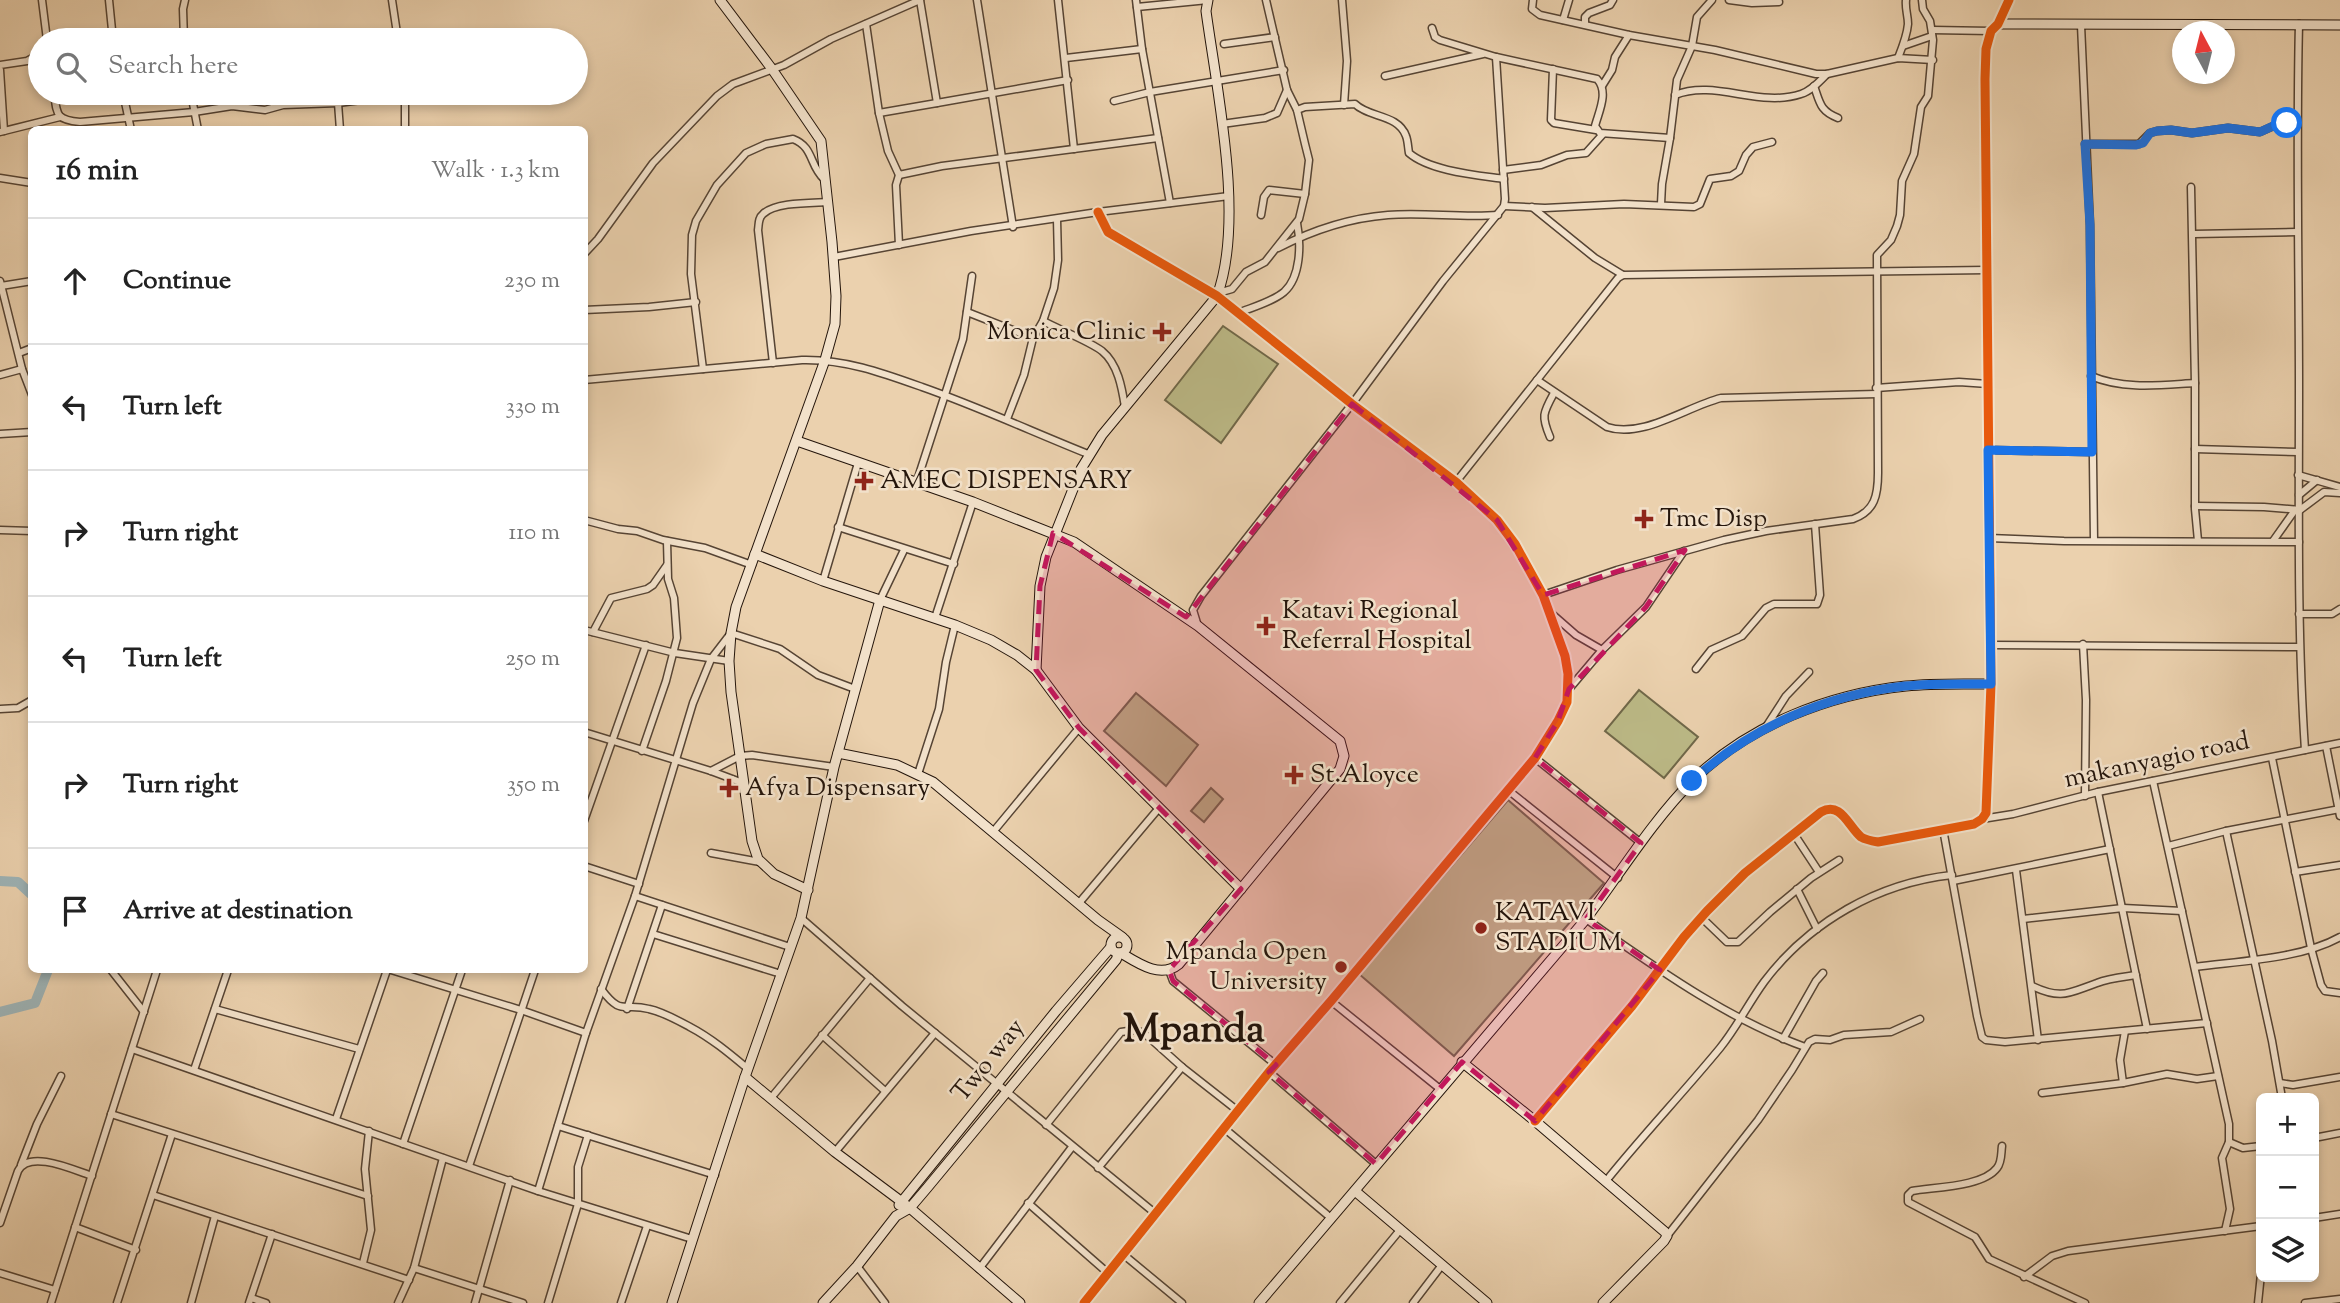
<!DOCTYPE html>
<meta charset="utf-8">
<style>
body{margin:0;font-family:"Sorts Mill Goudy",serif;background:#f2f2f2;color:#222}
.controls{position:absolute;right:21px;bottom:21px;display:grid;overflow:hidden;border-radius:10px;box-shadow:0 4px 10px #0003}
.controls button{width:63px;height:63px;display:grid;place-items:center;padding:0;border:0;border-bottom:2px solid #e0e0e0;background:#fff;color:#222;font:35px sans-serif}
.compass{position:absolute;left:2172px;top:21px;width:63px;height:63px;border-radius:50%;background:#fff;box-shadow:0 4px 10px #0003;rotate:353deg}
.stop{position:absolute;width:21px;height:21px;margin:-16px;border:5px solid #1a73e8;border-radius:50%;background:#fff}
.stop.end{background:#1a73e8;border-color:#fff;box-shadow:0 2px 7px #0008}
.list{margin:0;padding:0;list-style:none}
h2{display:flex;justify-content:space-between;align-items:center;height:91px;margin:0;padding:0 28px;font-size:30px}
h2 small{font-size:23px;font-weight:400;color:#767676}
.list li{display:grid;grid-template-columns:46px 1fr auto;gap:21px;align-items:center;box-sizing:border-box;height:126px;padding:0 28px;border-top:2px solid #e0e0e0}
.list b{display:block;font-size:26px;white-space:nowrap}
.list em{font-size:23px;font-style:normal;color:#767676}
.icon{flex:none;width:38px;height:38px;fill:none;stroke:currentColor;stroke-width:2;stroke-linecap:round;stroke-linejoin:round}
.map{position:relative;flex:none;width:2340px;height:1303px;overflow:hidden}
.search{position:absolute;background:#fff;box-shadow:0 4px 10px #0003;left:28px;top:28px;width:560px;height:77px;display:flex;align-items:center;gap:18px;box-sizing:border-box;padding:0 24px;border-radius:38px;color:#767676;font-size:26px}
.panel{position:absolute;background:#fff;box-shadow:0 4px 10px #0003;left:28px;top:126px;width:560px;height:847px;border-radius:10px}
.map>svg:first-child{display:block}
.green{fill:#bcba87;stroke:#706849;stroke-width:2}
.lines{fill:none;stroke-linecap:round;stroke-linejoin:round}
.river{stroke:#9eb4b7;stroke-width:10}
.street-casing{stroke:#564434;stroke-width:9}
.secondary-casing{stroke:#24150b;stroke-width:11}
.street{stroke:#f2e1ca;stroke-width:6}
.secondary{stroke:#f2e1ca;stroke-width:9}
.cycleway-casing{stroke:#f2e1ca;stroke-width:13}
.cycleway{stroke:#e8590c;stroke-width:9}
.route{stroke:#1a73e8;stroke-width:9}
.marked{fill:#c2185b;fill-opacity:0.2;stroke:#c2185b;stroke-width:5;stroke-dasharray:14 9;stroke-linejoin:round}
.poi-dot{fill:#8f2418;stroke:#f2e1ca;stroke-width:2.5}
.labels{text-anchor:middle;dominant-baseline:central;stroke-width:5;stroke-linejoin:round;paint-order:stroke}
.poi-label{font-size:26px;fill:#24150b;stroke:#f2e1ca;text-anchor:start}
.street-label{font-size:26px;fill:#24150b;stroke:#f2e1ca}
.town-label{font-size:40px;font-weight:bold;fill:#24150b;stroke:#f2e1ca}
</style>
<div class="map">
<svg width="2340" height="1303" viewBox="0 0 2340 1303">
<rect width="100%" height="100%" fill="#ebd1ae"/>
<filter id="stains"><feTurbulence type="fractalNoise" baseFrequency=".00286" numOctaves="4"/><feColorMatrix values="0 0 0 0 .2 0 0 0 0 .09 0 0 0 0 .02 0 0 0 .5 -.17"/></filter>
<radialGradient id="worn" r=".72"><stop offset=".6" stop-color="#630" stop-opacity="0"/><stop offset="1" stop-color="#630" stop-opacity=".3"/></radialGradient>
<g class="green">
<polygon points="1223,326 1278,364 1221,443 1165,400"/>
<polygon points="1639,690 1698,737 1664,778 1605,731"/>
<polygon points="1136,693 1198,745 1166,786 1104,731"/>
<polygon points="1211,788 1223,799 1204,822 1191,811"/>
<polygon points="1508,800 1604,883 1454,1056 1359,974"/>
</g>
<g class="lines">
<g class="river">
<polyline points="0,881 18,882 32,895"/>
<polyline points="0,1012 35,1003 48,970"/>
</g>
<g class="street-casing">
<g id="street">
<polyline points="42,0 47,40"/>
<polyline points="109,0 113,40"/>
<polyline points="392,0 398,40"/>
<polyline points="920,0 937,103 1068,80"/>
<polyline points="977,0 1013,227"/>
<polyline points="1058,0 1074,149"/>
<polyline points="1136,0 1142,49 1170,203"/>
<polyline points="1342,0 1347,61 1344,105"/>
<polyline points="1533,0 1532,9 1540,15 1629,35 1715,50 1816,74 1827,74 1898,58 1933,60"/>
<polyline points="1729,0 1752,3 1779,2"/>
<polyline points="1137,7 1208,0"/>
<polyline points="1563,20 1569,0"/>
<polyline points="866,24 879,113 888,151 899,175 942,166 1158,138"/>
<polyline points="1585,24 1585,17 1589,13 1610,5 1613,0"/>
<path d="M2299,24C2296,146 2299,268 2299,390C2299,510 2297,630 2305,750"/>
<polyline points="2081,25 2090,225 2094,540"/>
<path d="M1432,28L1435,37L1440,40L1496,57L1597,79C1609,92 1599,111 1595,126L1600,133L1670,138"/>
<polyline points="1932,30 1991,31"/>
<polyline points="184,40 183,9 185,0"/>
<polyline points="1224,44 1275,37"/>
<polyline points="1903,46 1932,36"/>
<polyline points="1066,58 1142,49"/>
<path d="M1898,58C1902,48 1907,36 1908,24C1908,15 1905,9 1906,0"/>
<polyline points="0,65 27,61 40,54"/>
<polyline points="1553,69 1551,120 1554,123 1596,130"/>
<polyline points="0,70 4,131"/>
<polyline points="1385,76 1483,54"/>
<polyline points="1602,86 1612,70 1615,57 1629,35"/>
<path d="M1814,86C1820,103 1820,111 1838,118"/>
<path d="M54,93C57,115 56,120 80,122L194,112L232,106L265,110L283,105L338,103L361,100L378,93"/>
<polyline points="123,93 131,130"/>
<polyline points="191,93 198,130"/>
<polyline points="405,93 405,130"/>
<path d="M1675,95C1715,79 1759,108 1801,94C1811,91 1820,81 1827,74"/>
<polyline points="1114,101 1150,92 1284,70"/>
<polyline points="338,103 340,130"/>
<path d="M1297,110L1305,107L1355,104C1369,118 1398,114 1406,136C1408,141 1408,148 1409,153C1430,171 1476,175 1504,179"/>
<polyline points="879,113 937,103"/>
<polyline points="1222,124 1265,118 1277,113 1287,90"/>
<polyline points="0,132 60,117"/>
<polyline points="2085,144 2139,144 2150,133 2157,131 2171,130 2192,133 2228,128 2260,132 2278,124 2297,121"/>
<polyline points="1503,170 1541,165 1567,155 1586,153 1603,134"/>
<polyline points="899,175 896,185 899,245"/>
<polyline points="0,178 32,183"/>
<polyline points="2191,187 2195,383 2195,509 2198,541"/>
<polyline points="1661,204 1662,184 1670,138 1677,80 1692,46 1697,17 1712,0"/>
<polyline points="1504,206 1545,208 1624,204 1694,207 1700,204 1710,179 1731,176 1739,171 1746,155 1753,147 1772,142"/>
<polyline points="1532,207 1595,258 1623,275"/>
<polyline points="1261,215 1264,197 1269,190 1305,194"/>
<polyline points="2194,234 2297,232"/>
<path d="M1278,248C1313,230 1349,218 1388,215C1424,212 1461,218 1498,215"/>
<polyline points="584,254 598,239 653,163 717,96 733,84 784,65 831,39 920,0"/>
<polyline points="834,257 971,231 1098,212 1229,196"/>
<polyline points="0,281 22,369 32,395"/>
<polyline points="1,286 32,281"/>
<polyline points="1218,293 1232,289 1246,272 1265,262 1299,219 1305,194 1309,160 1305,144 1297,110 1287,90 1266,0"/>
<polyline points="584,310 649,307 696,302"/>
<polyline points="967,312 1033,338"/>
<path d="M1238,313C1253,307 1272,302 1284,292C1301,277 1301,244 1297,223"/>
<path d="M1043,321C1060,330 1089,341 1102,351C1118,364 1122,388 1125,407"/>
<polyline points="19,353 32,348"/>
<path d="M773,363L758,230C759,224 758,218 763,214C775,202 811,203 828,202"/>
<path d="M703,369L691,274L692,235L696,221L717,185L746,153L766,144L793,139C814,147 809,165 824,179"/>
<polyline points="0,375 22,369"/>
<path d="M2091,376C2124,390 2161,385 2195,383"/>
<path d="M584,380L802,360C845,359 883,373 922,387C979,407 1033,432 1088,454"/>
<path d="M1537,380L1607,427C1642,439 1686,407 1721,398L1877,394"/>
<polyline points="1876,388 1959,382 1988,384"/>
<polyline points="1007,419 1024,375 1033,338 1043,321 1054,288 1058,260 1057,219"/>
<polyline points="0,434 32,432"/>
<path d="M1550,437C1541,416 1543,413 1554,393"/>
<polyline points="2195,449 2298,452"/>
<polyline points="1988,450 2092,452"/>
<polyline points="2298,475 2340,487"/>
<polyline points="1456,482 1618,278 1623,275 1987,270"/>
<polyline points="916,484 963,339 972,276"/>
<polyline points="2299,495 2317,480"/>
<polyline points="2195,506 2264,507 2300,510 2324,492 2340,493"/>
<polyline points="584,520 618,529 637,531 663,540 705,548 752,565"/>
<polyline points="838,527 954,564"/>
<polyline points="0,530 32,531"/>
<polyline points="1989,538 2064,541 2299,542"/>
<polyline points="2273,541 2295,510"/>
<polyline points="823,581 858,463"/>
<path d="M1543,595L1617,570L1724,540L1766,531L1853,519C1875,511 1878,495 1878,473L1877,255L1891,240L1897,226L1900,215L1902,181L1914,154L1921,107L1928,96L1933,40L1930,21L1923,9L1922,0"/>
<polyline points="880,600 904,550"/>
<polyline points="1552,614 1576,635 1602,650"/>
<polyline points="2299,614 2332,614 2340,609"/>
<polyline points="935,618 973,502"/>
<polyline points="1197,623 1193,610 1201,596 1352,404 1443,281 1504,206 1505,199 1496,57"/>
<polyline points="584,630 675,653 729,661"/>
<polyline points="593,632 611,598 647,589 653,585 667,565"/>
<polyline points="2083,644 2086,700 2085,796"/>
<polyline points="1991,645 2299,647"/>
<polyline points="1696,669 1711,650 1742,636 1766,608 1774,604 1817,604 1820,595 1815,524"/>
<polyline points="1569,689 1602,650 1646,607 1684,551"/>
<polyline points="0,709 18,708 32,700"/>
<polyline points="1766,727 1786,696 1809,672"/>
<polyline points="584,732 711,771 743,783"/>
<polyline points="2326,746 2340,816"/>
<polyline points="642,751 666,681 677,638 674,598 668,579 667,541"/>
<polyline points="1535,758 1641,843"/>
<polyline points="2272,758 2311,948 2321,985 2325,991 2340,993"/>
<polyline points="711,771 740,756 752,755 834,767"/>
<polyline points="918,774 939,709 946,662 955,625"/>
<polyline points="2153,781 2229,1124 2229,1142 2222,1158 2230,1209 2225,1231"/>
<polyline points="1508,790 1618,878"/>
<polyline points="2098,792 2147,1029"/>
<polyline points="1982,819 2013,814 2098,792 2340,743"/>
<polyline points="584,821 646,645"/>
<polyline points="1943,829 1977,1016 1982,1037 1986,1040 2005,1042 2207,1023"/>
<polyline points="2226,831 2272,1041 2282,1098"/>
<polyline points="993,832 1079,728"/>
<polyline points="1794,834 1819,872"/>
<polyline points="2168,846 2226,831 2340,809"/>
<polyline points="711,853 760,862"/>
<polyline points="584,866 639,884"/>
<polyline points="2016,870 2038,1040"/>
<polyline points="2295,872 2340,865"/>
<polyline points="1953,881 2110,849"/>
<polyline points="1797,889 1817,929"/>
<polyline points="635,896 790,947"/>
<polyline points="1079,903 1159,808"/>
<polyline points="1701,917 1727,942 1738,942 1770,912 1811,878 1839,860"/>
<polyline points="801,918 902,1006 1156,1214"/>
<path d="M1586,919C1655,967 1725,1018 1805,1047"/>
<polyline points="2023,919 2123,908 2182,911"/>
<polyline points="653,934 781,974"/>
<path d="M2195,967C2239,961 2301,959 2340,937"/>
<polyline points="111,970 144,1012"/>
<polyline points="391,970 521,1010 586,1033"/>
<polyline points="1169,970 1173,981 1276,1065"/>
<path d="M2032,986C2062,1000 2068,993 2097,983C2109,978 2123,977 2136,975"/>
<path d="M601,989C622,1017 623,1002 649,1009C663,1012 677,1020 690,1027C711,1038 730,1054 748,1069"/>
<polyline points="1331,1001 1440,1089"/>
<polyline points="215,1009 359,1049"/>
<polyline points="627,1009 662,905"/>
<polyline points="822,1035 885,1091"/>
<polyline points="1783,1039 1816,981 1823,973"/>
<polyline points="132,1049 538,1191 692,1239"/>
<polyline points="194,1070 228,970"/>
<polyline points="1269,1072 1376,1164"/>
<polyline points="2123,1083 2120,1060 2125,1031"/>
<polyline points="2280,1083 2293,1085 2340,1077"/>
<polyline points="2042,1093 2123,1083 2167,1074 2197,1079 2218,1076"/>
<polyline points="771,1098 870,978"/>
<polyline points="111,1114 368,1196"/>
<polyline points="336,1119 387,970"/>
<polyline points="1046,1125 1121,1032 1135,1030 1144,1033 1182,1067 1238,1111"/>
<polyline points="558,1126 715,1175"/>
<polyline points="1225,1129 1331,1218"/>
<polyline points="2314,1138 2340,1133"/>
<polyline points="2229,1142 2243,1148 2261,1146"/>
<polyline points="403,1144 462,970"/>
<path d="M2002,1146C2001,1153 2002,1162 1997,1168C1983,1187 1934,1187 1912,1191L1908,1195V1202L1975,1237L1989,1259L2085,1303"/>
<polyline points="835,1152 935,1033"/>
<polyline points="21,1165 37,1124 61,1076"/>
<polyline points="469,1166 535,970"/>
<polyline points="1098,1168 1182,1067"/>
<path d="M1606,1181C1642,1136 1683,1093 1720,1048C1737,1027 1748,1004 1764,982C1809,922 1878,883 1952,875"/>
<polyline points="538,1191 586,1033 635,896 693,703 711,659 731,633 780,649 818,675 855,689"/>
<polyline points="153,1195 409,1280"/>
<polyline points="1028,1203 1109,1274"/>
<polyline points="2314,1218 2340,1214"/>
<path d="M0,1223L18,1171C29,1149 74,1170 92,1176"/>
<polyline points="75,1227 136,1250"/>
<polyline points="1667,1236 1758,1120 1792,1070 1809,1042 1815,1039 1830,1040 1844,1035 1891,1032 1920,1019"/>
<polyline points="1124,1255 1182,1303"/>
<polyline points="363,1263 371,1230 365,1169 369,1131"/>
<polyline points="857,1266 885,1303"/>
<polyline points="414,1268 523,1303"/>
<polyline points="979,1269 1072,1147"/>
<polyline points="0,1273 55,1290"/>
<polyline points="2024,1277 2052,1256 2068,1251 2261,1226"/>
<polyline points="251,1298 266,1303"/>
<polyline points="51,1303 157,970"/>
<polyline points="117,1303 172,1134"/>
<polyline points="191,1303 215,1216"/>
<polyline points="249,1303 272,1234"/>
<polyline points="398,1303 414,1268 443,1158"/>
<polyline points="475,1303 510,1180"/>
<polyline points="548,1303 578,1204 578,1167 588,1135"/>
<polyline points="621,1303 647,1226"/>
<polyline points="1084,1303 1269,1072 1331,1001 1535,758 1558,721 1567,702 1568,674 1565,656 1543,595 1515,544 1497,520 1456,482 1352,404 1217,296 1108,232 1098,212"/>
<polyline points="1340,1303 1400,1230"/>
<polyline points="1413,1303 1442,1265"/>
<polyline points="2258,1303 2261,1274"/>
<polyline points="2305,1303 2340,1299"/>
</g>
</g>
<g class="secondary-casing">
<g id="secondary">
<polyline points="720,0 772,69 821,141 832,242 836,296 835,324 825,360 736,607 731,633 729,661 731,692 752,841 758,859 774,874 808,890"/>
<polyline points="1998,24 2340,25"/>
<path d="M797,441L973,502L1074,542L1198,626L1340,741L1344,756L1340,769L1179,964C1161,979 1139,964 1121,953"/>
<polyline points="755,554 823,581 955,625 991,640 1017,655 1036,670 1079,728 1241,889"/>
<path d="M1036,670L1040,586L1046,557L1081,469L1102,435L1217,296C1245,220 1217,92 1206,11L1208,0"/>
<polyline points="838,753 897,765 933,782 1098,920 1122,937"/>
<circle cx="1119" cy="945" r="8"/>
<polyline points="1462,1062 1535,1121 1665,1232 1667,1236 1664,1241 1603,1303"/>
<polyline points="745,1077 835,1152 910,1208 1020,1303"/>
<path d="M1535,1121L1632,1006L1684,937L1707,911L1745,873L1821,812C1841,801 1848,826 1861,837C1866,840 1872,841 1878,842L1974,824L1982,819L1986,813L1991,684L1985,79L1986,49L1991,31L1998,24L2009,0"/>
<polyline points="1355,1191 1487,1303"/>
<polyline points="899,1205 1056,1011 1111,947"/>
<polyline points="672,1303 745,1077 801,918 834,767 880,600"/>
<polyline points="823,1303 857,1266 896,1216 910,1208 927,1188 1116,960 1119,953"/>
<path d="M1259,1303L1586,919C1621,872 1653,820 1694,779C1750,725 1829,694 1906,686C1934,683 1963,684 1991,684"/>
</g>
</g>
<use href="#street" class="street"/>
<use href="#secondary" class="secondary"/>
<g class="cycleway-casing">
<g id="cycleway">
<path d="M1535,1121L1632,1006L1684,937L1707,911L1745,873L1821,812C1841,801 1848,826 1861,837C1866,840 1872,841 1878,842L1974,824L1982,819L1986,813L1991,684L1985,79L1986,49L1991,31L1998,24L2009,0"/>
<polyline points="1084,1303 1269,1072 1331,1001 1535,758 1558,721 1567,702 1568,674 1565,656 1543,595 1515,544 1497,520 1456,482 1352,404 1217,296 1108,232 1098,212"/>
</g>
</g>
<use href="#cycleway" class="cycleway"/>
</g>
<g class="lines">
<path class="route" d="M1692,781C1751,727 1825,695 1905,686C1933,683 1962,684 1991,684L1988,450L2092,452L2090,225L2085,144L2136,145L2143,143L2150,133L2157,131L2171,130L2192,133L2228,128L2260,132L2273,126L2287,123"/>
</g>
<path class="marked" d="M1352,404L1497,520L1543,595L1685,550L1646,607L1569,689L1558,721L1535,758L1641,843L1586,919L1660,970L1535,1121L1462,1062L1376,1164L1269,1072L1276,1065L1173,981L1169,970L1241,889L1079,728L1036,670L1040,586L1053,533L1186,617Z"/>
<g class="poi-dot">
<path d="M1158.5 321.5h7v7h7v7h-7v7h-7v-7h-7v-7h7z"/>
<path d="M860.5 470.5h7v7h7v7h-7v7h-7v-7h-7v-7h7z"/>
<path d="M1640.5 508.5h7v7h7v7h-7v7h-7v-7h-7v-7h7z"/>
<path d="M1262.5 615.5h7v7h7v7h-7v7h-7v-7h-7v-7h7z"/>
<path d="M1290.5 764.5h7v7h7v7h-7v7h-7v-7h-7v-7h7z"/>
<path d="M725.5 777.5h7v7h7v7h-7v7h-7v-7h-7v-7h7z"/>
<circle cx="1481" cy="928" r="7"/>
<circle cx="1341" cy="967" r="7"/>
</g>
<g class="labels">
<g class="poi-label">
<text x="1146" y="332" text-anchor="end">Monica Clinic</text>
<text x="880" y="481">AMEC DISPENSARY</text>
<text x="1660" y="519">Tmc Disp</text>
<text x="1282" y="611">Katavi Regional<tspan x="1282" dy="30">Referral Hospital</tspan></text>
<text x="1310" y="775">St.Aloyce</text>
<text x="745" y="788">Afya Dispensary</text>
<text x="1495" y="913">KATAVI<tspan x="1495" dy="30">STADIUM</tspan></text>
<text x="1327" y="952" text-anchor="end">Mpanda Open<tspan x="1327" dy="30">University</tspan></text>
</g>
<g class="street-label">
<text transform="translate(2157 761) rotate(-12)">makanyagio road</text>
<text transform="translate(989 1061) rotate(-51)">Two way</text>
</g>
<g class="town-label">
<text x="1194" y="1031">Mpanda</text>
</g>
</g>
<rect width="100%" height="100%" filter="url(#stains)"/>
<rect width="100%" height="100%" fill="url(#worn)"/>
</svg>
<div class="controls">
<button>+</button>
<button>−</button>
<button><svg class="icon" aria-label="layers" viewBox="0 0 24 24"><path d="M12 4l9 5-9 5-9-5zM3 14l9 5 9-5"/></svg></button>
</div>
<svg class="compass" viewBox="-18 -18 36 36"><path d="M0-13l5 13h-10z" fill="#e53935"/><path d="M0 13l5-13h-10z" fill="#767676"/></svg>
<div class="stop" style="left:2287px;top:123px"></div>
<div class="stop end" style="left:1692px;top:781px"></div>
<div class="search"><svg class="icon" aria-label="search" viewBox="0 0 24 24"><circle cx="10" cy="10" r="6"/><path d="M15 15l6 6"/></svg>Search here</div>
<section class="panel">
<h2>16 min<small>Walk · 1.3 km</small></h2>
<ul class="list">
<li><svg class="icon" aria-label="ahead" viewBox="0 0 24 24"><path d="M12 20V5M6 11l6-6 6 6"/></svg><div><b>Continue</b></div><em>230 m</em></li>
<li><svg class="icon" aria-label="left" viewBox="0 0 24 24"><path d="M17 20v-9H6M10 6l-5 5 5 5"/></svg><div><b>Turn left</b></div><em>330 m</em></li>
<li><svg class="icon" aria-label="right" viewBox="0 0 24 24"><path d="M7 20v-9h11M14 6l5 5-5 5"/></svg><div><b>Turn right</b></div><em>110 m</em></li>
<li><svg class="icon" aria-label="left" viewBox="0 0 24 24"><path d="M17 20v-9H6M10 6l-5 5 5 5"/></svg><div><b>Turn left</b></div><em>250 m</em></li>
<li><svg class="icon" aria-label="right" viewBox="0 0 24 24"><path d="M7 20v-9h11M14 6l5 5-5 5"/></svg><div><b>Turn right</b></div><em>350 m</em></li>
<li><svg class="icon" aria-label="arrive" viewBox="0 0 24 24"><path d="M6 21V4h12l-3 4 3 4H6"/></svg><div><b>Arrive at destination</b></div></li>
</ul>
</section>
</div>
